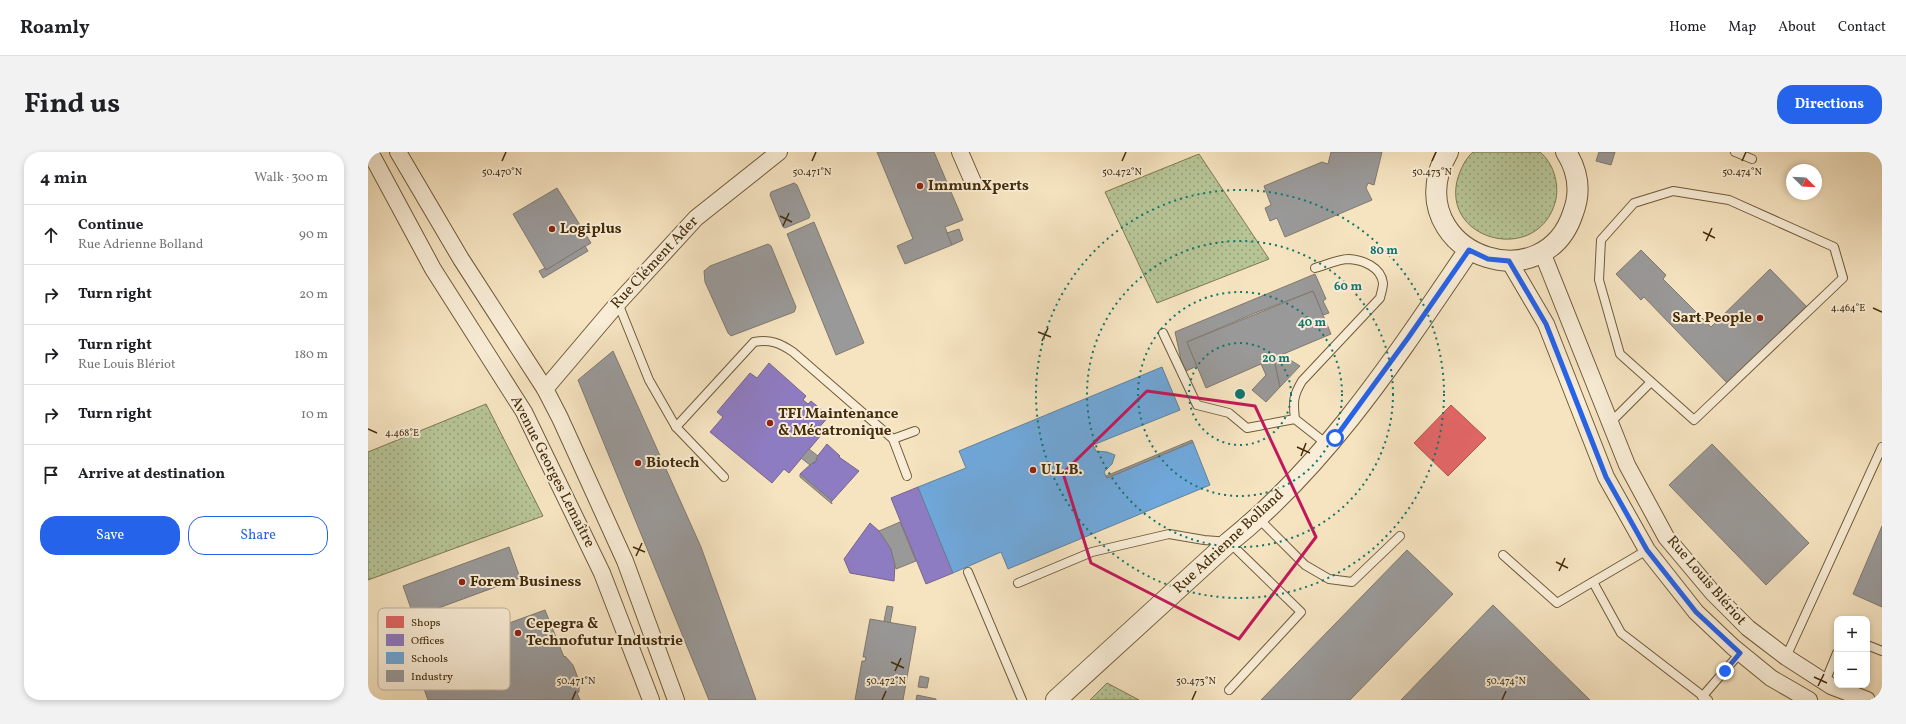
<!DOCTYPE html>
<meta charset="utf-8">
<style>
body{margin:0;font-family:Vollkorn,serif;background:#f2f2f2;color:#202124}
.controls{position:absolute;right:12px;bottom:12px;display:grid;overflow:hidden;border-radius:8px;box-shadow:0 2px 6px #0003}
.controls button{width:36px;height:36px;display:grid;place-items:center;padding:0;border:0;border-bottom:1px solid #e0e0e0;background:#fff;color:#202124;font:20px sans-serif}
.compass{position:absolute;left:1418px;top:12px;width:36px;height:36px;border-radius:50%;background:#fff;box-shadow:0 2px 6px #0003;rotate:114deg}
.stop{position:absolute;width:12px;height:12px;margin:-9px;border:3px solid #2563eb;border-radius:50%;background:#fff}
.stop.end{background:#2563eb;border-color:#fff;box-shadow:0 1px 4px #0008}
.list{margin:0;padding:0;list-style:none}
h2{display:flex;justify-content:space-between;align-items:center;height:52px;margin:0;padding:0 16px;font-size:17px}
h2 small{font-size:13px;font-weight:400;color:#757577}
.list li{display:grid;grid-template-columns:26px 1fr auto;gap:12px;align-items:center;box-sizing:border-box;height:60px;padding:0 16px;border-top:1px solid #e0e0e0}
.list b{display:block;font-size:15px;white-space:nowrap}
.list p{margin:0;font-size:13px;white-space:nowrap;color:#757577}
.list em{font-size:13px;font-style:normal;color:#757577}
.actions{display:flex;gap:8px;padding:12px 16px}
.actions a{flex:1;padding:9px 0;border:1px solid #2563eb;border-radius:16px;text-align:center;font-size:14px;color:#2563eb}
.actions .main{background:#2563eb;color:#fff}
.icon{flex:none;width:22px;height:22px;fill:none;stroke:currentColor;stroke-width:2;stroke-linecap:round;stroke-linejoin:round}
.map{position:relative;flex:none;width:1514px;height:548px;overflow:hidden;border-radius:16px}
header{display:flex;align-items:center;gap:24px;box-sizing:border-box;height:56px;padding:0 20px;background:#fff;border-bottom:1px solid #e0e0e0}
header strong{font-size:19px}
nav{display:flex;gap:22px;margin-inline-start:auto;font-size:14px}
.intro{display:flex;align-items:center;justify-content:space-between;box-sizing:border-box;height:96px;padding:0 24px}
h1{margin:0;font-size:28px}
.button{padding:10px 18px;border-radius:16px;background:#2563eb;color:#fff;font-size:14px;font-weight:700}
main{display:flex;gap:24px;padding:0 24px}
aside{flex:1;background:#fff;border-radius:16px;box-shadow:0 2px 6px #0003}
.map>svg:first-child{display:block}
.grass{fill:url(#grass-dots);stroke:#7e7950}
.shops{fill:#e06666;stroke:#b1554a}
.offices{fill:#8e7cc3;stroke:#78648c}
.schools{fill:#6fa8dc;stroke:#62839d}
.industry{fill:#999;stroke:#80796e}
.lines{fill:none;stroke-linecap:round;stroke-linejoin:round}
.service-casing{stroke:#705b38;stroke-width:10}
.minor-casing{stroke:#705b38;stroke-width:18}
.tertiary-casing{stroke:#705b38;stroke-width:22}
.service{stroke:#f9edd7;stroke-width:8}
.minor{stroke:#f9edd7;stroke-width:16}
.tertiary{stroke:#f9edd7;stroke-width:20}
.route{stroke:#2563eb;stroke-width:5}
.marked{fill:none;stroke:#c2185b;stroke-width:3;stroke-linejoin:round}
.ticks{fill:none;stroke:#442d0a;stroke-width:1.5}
.ring{fill:none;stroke:#0f766e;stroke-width:2;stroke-dasharray:2 4}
.poi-dot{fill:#8f2418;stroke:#f9edd7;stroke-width:1.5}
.labels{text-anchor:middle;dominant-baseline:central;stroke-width:4;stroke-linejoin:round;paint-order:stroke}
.poi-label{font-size:15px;font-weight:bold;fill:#442d0a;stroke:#f9edd7;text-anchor:start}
.street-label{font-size:15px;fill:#442d0a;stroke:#f9edd7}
.key{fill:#f9edd7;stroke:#c3b39a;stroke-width:1}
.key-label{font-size:11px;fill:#442d0a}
.ticks-label{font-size:10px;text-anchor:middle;fill:#442d0a;stroke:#f9edd7;stroke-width:4;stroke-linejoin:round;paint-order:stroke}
.centre{fill:#0f766e;stroke:#f9edd7;stroke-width:2}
.ring-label{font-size:12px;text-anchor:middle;font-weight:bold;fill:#0f766e;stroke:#f9edd7;stroke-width:4;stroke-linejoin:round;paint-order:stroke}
</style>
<header>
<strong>Roamly</strong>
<nav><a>Home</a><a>Map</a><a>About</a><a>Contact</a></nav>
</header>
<div class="intro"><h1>Find us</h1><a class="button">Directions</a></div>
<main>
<aside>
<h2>4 min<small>Walk · 300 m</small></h2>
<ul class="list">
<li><svg class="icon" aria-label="ahead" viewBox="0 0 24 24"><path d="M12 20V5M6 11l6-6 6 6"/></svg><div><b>Continue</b><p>Rue Adrienne Bolland</p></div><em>90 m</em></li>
<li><svg class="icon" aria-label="right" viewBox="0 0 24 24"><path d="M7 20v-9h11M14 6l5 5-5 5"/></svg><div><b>Turn right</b></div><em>20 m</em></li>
<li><svg class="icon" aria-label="right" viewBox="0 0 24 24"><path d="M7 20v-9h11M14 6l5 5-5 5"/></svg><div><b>Turn right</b><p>Rue Louis Blériot</p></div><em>180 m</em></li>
<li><svg class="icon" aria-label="right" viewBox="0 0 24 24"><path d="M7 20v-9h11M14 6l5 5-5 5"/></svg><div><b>Turn right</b></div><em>10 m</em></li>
<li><svg class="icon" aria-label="arrive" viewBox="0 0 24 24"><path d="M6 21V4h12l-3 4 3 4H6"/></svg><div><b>Arrive at destination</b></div></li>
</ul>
<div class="actions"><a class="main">Save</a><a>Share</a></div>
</aside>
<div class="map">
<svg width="1514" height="548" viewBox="0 0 1514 548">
<defs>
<pattern id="grass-dots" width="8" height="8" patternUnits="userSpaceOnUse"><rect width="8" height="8" fill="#b7c597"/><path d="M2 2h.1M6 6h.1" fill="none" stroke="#96a079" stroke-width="1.8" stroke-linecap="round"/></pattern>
</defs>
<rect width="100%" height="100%" fill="#f6e4c1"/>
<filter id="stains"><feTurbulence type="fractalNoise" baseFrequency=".005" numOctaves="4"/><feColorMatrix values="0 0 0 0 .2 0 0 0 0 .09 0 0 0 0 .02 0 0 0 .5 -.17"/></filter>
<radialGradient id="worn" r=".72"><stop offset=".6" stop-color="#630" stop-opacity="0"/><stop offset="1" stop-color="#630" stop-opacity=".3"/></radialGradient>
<g class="grass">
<path d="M1105,0H1172C1185,11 1191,30 1188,47C1173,113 1075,91 1089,29C1092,18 1097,7 1105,0Z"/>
<polygon points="831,2 901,107 789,151 737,40"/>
<polygon points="118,252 175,364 0,428 0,300"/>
<polygon points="739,531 771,548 722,548"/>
</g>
<polygon class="shops" points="1083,253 1118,286 1080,324 1046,291"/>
<g class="offices">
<polygon points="401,211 438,244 435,248 440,252 443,249 461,264 449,278 454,282 421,321 416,317 404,331 342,280 355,265 349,260 382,221 389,226"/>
<polygon points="459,292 472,304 471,305 491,319 464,349 432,322 444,311 445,312 449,308 448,306"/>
<polygon points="550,335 585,421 558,432 523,346"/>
<polygon points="502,371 511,379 523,397 527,412 526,429 482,421 476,407"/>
</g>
<polygon class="schools" points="794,215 812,258 725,293 728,299 739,300 747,303 744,312 736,320 739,326 825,290 842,333 640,417 633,400 585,421 550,335 598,316 591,299"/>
<g class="industry">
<polygon points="509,0 566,0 595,68 577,75 584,93 537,112 529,94 545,87"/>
<polygon points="963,0 1014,0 1006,33 1000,31 998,36 1004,48 917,85 909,66 902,69 897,56 903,53 896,34 954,10 960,12"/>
<polygon points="1231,0 1247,0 1243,13 1228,9"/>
<polygon points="426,31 429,33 442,63 441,66 417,76 415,75 402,43 403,40"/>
<polygon points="189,36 223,91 178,118 145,62"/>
<polygon points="446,70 496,191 468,203 419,82"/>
<polygon points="591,77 595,88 584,93 579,81"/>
<polygon points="400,92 403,94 428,155 427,158 426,160 363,184 360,181 337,130 336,119 342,114"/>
<polygon points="217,94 220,99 175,126 171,119 177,116 178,118"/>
<polygon points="1273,98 1298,123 1295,127 1343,175 1402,117 1440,156 1361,233 1276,145 1273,148 1248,122"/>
<polygon points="947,122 958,147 955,149 961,161 955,163 945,139 887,161 819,190 829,214 818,219 813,208 807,180"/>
<polygon points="945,139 963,182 906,206 912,235 898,250 884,238 898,223 893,212 838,236 819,190"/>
<polygon points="245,199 333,395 388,548 341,548 210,228"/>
<polygon points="914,203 932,214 912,235 906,206"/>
<polygon points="824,288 825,290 739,326 738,324"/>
<polygon points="1344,292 1441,391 1398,433 1301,333"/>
<polygon points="441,297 450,304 448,306 449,308 442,313 433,306"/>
<polygon points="432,322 463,348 464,352 432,325"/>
<polygon points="532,370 548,409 528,417 523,397 511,379"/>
<polygon points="1514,374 1514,455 1485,442"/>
<polygon points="141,395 152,426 46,465 35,434"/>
<polygon points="1039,398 1085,442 982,548 893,548"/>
<polygon points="1125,453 1222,548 1033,548"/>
<polygon points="519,454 525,455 522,471 516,469"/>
<polygon points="177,458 196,505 197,504 205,513 211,529 211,540 209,541 212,548 60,548 45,506"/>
<polygon points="502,467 548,475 535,548 487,548 494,509 497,509 498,505 495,505"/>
<polygon points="552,524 561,526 559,536 550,535"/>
<polygon points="549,543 568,547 568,548 548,548"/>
</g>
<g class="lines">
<g class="service-casing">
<g id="service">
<polyline points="1367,0 1384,7"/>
<polygon points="1305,39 1361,48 1466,95 1475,126 1326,268 1252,202 1231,128 1233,88 1266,51"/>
<path d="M947,116C958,113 970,107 981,107C995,108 1013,115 1015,131C1015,136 1013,141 1012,146L934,229C925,244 925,250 927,267L960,293"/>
<polyline points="250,151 281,228 308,275 356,325"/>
<polyline points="795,181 829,253 861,261 879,276 927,267"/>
<polyline points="1243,270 1283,230"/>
<path d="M308,275L386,190C402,187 412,191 425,200L525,287L547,279"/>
<polyline points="525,287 539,324"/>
<polyline points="891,367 937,413 961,427 984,430 1032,384"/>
<polyline points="1135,403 1189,451 1279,398"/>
<polyline points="600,420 654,548"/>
<polyline points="1225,430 1253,481 1340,548"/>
<polyline points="650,431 724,400 801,382 836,388 861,390 933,460 861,538"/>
<polyline points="1499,493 1514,499"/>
<polyline points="1418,505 1514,295"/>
<polyline points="1457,530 1469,501"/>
<polyline points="1334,545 1372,501"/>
</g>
</g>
<g class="minor-casing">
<g id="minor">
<polyline points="2,0 65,117 156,260 234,421 283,548"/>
<polyline points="30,0 93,107 177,237 192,266 257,409 308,548"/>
<polyline points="592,0 605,30"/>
<polyline points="1174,100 1259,313 1298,385 1345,441 1380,476 1418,505 1463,534 1499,548"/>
<polyline points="1141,109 1178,172 1238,325 1279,398 1328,460 1365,495 1403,526 1441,548"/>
<polyline points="177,237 250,151 328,66 411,0"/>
</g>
</g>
<g class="tertiary-casing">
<g id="tertiary">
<path d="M1080,0C1077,6 1073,13 1071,20C1048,106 1177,147 1205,61C1213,40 1210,19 1198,0"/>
<path d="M688,548L861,390C960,311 1030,202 1101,98"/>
</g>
</g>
<use href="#service" class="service"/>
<use href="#minor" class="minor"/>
<use href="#tertiary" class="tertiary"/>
</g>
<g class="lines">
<polyline class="route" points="967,286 1040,186 1101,98 1120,107 1141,109 1178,172 1238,325 1279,398 1328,460 1372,501 1357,519"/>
</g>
<path class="marked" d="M779,239L887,254L948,385L871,487L723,411L695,321Z"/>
<path class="ticks" d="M134,9L138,0M444,9L448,0M754,9L758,0M1064,9L1068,0M1374,9L1378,0M412,64L424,70M415,74L421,61M1335,80L1347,86M1338,89L1344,76M1505,156L1514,160M670,180L683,185M674,189L680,176M0,277L9,281M929,295L942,301M933,304L938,291M265,395L277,400M268,404L274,391M1188,410L1200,416M1191,419L1197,406M523,510L536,516M527,519L533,506M1446,525L1459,531M1450,534L1456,522M204,548L208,539M514,548L518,539M824,548L828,539M1134,548L1138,539"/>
<g class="ring">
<circle cx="872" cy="242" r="51"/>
<circle cx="872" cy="242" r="102"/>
<circle cx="872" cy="242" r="153"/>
<circle cx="872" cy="242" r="204"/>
</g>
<g class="poi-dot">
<circle cx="552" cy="34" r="4"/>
<circle cx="184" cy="77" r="4"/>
<circle cx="1392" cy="166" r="4"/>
<circle cx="402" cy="271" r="4"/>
<circle cx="270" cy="311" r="4"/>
<circle cx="665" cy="318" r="4"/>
<circle cx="94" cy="430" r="4"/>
<circle cx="150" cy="481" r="4"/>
</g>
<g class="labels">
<g class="poi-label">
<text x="560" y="34">ImmunXperts</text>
<text x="192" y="77">Logiplus</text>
<text x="1384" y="166" text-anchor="end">Sart People</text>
<text x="410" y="262">TFI Maintenance<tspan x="410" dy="17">&amp; Mécatronique</tspan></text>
<text x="278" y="311">Biotech</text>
<text x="673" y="318">U.L.B.</text>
<text x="102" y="430">Forem Business</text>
<text x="158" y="472">Cepegra &amp;<tspan x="158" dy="17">Technofutur Industrie</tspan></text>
</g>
<g class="street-label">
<text transform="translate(287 111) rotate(-47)">Rue Clément Ader</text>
<text transform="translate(184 320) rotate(63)">Avenue Georges Lemaître</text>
<text transform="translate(861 390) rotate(-43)">Rue Adrienne Bolland</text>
<text transform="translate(1338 429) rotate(49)">Rue Louis Blériot</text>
</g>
</g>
<rect x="10" y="456" width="132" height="82" rx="6" class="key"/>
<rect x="18" y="464" width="18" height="12" fill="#e06666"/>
<rect x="18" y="482" width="18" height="12" fill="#8e7cc3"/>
<rect x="18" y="500" width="18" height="12" fill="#6fa8dc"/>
<rect x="18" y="518" width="18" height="12" fill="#999"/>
<g class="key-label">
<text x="43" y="474">Shops</text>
<text x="43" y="492">Offices</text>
<text x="43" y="510">Schools</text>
<text x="43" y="528">Industry</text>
</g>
<g class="ticks-label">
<text x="134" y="23">50.470°N</text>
<text x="444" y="23">50.471°N</text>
<text x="754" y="23">50.472°N</text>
<text x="1064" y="23">50.473°N</text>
<text x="1374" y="23">50.474°N</text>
<text x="1480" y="159">4.464°E</text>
<text x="34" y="284">4.468°E</text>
<text x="208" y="532">50.471°N</text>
<text x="518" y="532">50.472°N</text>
<text x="828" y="532">50.473°N</text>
<text x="1138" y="532">50.474°N</text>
</g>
<circle cx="872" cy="242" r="6" class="centre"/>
<g class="ring-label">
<text x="1016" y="102">80 m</text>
<text x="980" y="138">60 m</text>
<text x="944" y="174">40 m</text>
<text x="908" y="210">20 m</text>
</g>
<rect width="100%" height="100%" filter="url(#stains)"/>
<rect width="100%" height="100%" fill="url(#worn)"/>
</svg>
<div class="controls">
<button>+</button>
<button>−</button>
</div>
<svg class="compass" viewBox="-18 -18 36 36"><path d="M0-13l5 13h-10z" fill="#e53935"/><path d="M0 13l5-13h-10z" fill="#757577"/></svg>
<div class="stop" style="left:967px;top:286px"></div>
<div class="stop end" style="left:1357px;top:519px"></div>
</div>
</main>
